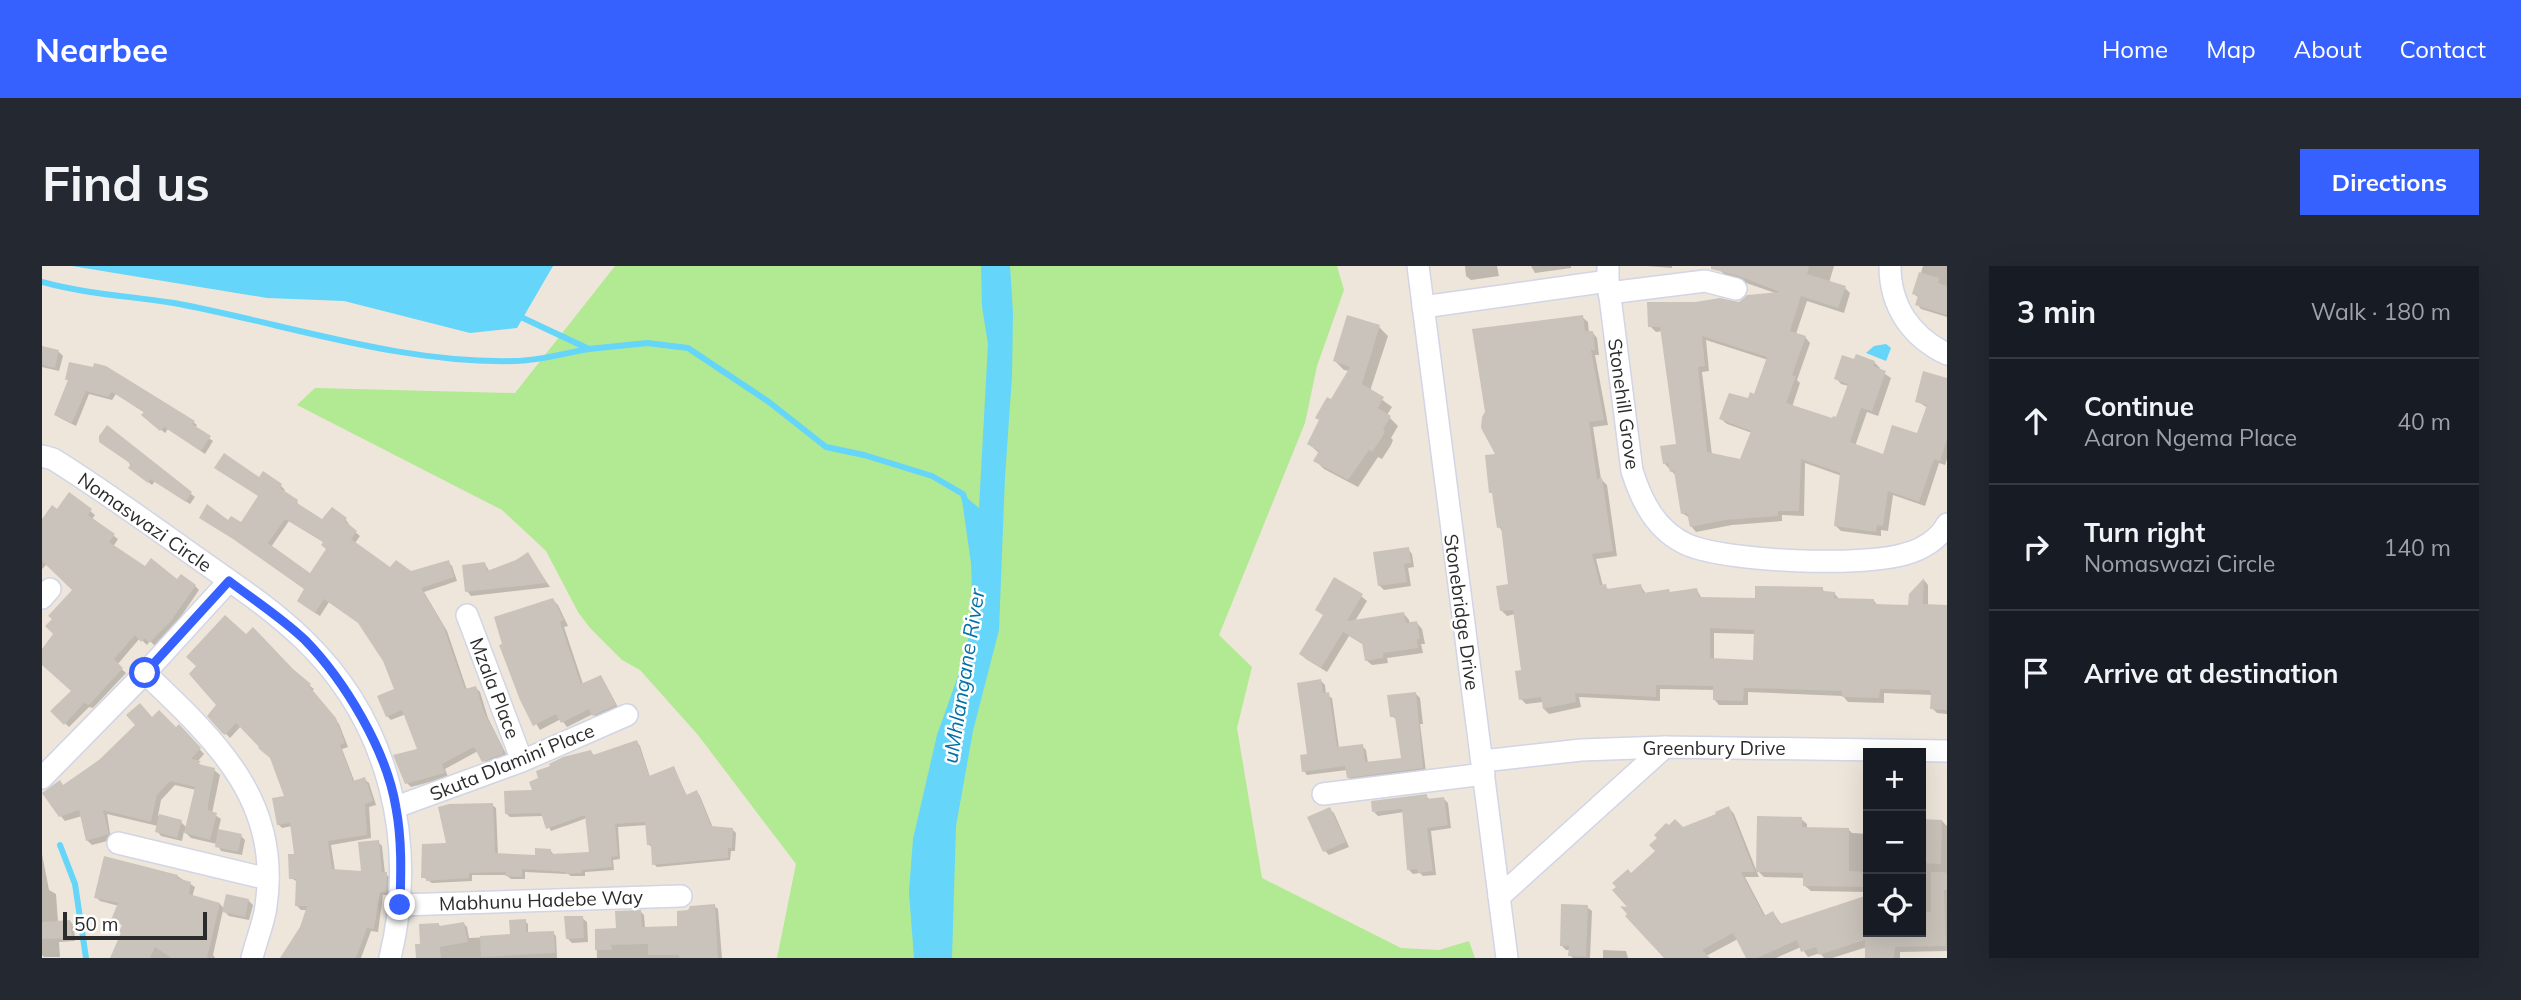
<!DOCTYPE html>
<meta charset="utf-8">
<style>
body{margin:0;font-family:Mulish,sans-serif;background:#242831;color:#f1f3f6}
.controls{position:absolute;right:21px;bottom:21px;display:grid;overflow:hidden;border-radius:0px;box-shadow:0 7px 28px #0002}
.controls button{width:63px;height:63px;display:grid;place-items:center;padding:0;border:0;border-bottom:2px solid #363941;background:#171b24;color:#f1f3f6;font:35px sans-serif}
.scale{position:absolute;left:21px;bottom:18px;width:144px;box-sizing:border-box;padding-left:7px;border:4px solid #2b2b2b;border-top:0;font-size:19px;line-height:24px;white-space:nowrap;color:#2b2b2b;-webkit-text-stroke:5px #fff;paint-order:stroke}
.stop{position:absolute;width:21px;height:21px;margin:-16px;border:5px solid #3761ff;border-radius:50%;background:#fff}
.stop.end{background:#3761ff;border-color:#fff;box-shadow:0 2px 7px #0008}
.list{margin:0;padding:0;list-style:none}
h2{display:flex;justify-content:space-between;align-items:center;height:91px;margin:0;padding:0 28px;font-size:30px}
h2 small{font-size:23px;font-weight:400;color:#9ea1a6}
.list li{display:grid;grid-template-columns:46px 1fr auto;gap:21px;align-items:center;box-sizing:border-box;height:126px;padding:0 28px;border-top:2px solid #363941}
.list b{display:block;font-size:26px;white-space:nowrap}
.list p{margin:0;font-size:23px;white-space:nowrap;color:#9ea1a6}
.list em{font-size:23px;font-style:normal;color:#9ea1a6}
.icon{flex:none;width:38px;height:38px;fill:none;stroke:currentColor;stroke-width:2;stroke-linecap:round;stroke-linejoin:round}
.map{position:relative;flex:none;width:1905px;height:692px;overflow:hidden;border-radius:0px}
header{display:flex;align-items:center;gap:42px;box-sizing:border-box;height:98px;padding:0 35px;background:#3761ff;color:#fff}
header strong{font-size:33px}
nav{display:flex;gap:38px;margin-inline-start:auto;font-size:24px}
.intro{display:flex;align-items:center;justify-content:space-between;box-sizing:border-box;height:168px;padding:0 42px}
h1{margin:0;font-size:49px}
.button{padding:18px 32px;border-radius:0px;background:#3761ff;color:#fff;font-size:24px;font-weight:700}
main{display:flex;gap:42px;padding:0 42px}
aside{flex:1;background:#171b24;border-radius:0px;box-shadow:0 7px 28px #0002}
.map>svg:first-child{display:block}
.green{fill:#b2e993}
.water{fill:#65d5f9}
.shadow{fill:#0003;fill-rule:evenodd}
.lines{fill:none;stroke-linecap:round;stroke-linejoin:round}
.stream{stroke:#65d5f9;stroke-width:6}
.building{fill:#c9c3bb;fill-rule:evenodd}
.minor-casing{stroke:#d1d5e5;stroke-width:24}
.minor{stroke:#fff;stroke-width:21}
.route{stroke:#3761ff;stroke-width:9}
.labels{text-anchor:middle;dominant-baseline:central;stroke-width:5;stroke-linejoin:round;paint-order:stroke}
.street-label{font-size:19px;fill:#2b2b2b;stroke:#fff}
.water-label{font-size:21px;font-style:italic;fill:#0272a8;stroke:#fff}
</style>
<header>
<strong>Nearbee</strong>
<nav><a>Home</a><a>Map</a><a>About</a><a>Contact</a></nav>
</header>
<div class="intro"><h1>Find us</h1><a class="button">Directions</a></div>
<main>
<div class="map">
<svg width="1905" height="692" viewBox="0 0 1905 692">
<rect width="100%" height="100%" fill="#eee6db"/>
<polygon class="green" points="573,0 1295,0 1302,24 1275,100 1263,157 1177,369 1210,401 1195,462 1220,612 1359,682 1397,684 1427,675 1433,692 735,692 754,598 656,469 598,404 580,394 548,362 536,346 504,285 460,244 255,139 273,122 473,127"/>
<g class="water">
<polygon points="30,0 511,0 475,62 428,67 302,35 225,32"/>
<polygon points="939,0 968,0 971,47 970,110 963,211 957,364 931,465 914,560 910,692 872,692 867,626 871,573 895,469 916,410 931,355 929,297 919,227 937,242 946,78 940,41"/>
<polygon points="1844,78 1849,82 1844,95 1824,87 1832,80"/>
</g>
<g class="shadow">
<polygon points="1423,0 1455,0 1457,10 1429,14 1424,10"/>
<polygon points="1489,0 1529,0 1529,2 1493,7"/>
<polygon points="1605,0 1630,0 1630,2"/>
<path d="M1665,0H1792L1787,17L1803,22L1808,27L1802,47L1765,35L1754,68L1763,71L1768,77L1755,114L1758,117L1750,141L1791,155L1795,153L1807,120L1799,118L1794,112L1832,96L1838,102L1837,104L1849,112L1836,150L1825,146L1813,180L1842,190L1877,169L1886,142L1875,135L1905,114V193L1903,199L1897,197L1883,240L1851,229L1846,265L1839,264V270L1799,265L1794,260L1800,210L1763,197L1762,250L1740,249V255L1690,259L1654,266L1649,260L1648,252L1640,247L1635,211L1622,197L1636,179L1621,65L1614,66L1608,60L1736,28L1684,10L1678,4L1680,0ZM1664,74L1726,94L1714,130L1679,153L1685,158L1710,167L1699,195L1670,189L1660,106L1667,105Z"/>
<polygon points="1881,0 1905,0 1905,51 1879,43 1875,38 1877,32 1872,28"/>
<path d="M1540,51L1546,56L1547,67L1550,66L1555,72L1557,89H1553L1566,159L1551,161L1559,213L1565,219L1575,290L1554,293L1561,320L1568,324L1599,320L1604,328L1655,324L1660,333L1715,334L1780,323L1784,327H1792L1797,333L1832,335L1836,340L1868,341L1882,314L1886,319V340H1905V448L1895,447L1890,442L1891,429L1842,427V437L1806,436L1801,430L1706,426V439H1677L1672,433L1673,424L1618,423V435L1537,431L1539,441L1507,448L1502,443L1501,436L1484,438L1479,433L1481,406L1473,348L1465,350L1460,345L1468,320L1461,266L1457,261L1456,189ZM1672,367L1714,368L1713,396L1672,394Z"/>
<polygon points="1337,61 1346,70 1328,125 1350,141 1345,149 1356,160 1349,172 1351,174 1349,179 1340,193 1336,191 1316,221 1282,203 1273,194 1277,187 1267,178 1307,105 1302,104 1293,95"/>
<polygon points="0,81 17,86 21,90 17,105 0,101"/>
<polygon points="28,98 151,156 155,159 153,162 171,175 163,188 126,163 123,167 102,149 103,147 74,128 70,134 47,128 34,160 18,152 14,149 28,116 25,113"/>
<polygon points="65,161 149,228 153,231 148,238 113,215 110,219 92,205"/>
<path d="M222,208L239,220L243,224L241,227L255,236L258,241L281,255L304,254L307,258L306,260L318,270L313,277L349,303L369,307L406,296L410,300L415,315L382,326L405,365L425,424L434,422L438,426L446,452L464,488V492L445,499L436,485L403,503L406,511L369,521L365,517L377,484L364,448L349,454L345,450L354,424L342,395L319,358L287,336L278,350L261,339L264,324L187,257L200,258L218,230V213ZM247,255L283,277L285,284L268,310L229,281Z"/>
<polygon points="27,228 53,249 50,253 76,273 71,281 104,302 153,320 157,324 133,359 113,380 108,375 105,379 98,372 75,399 84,407 51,442 47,441 27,461 11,445 31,425 0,396 0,386 13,368 33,324 5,298 0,303 0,256 15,245"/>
<polygon points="1366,283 1370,288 1372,301 1366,302 1369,320 1342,324 1337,319"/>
<polygon points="486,289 508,321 429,330 425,325 443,298 448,306"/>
<polygon points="1319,330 1325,335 1313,355 1362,348 1367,354 1368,358 1375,357 1380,363 1383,378 1379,378 1381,387 1345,392 1346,397 1330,399 1324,394 1322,379 1307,370 1285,406 1264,393 1259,388 1282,350 1275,343"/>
<polygon points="511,334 516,339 526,360 522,361 541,418 558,411 563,417 578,445 557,454 551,448 525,461 519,453 498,464 480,434"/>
<polygon points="204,371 272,423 270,425 297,458 306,481 300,483 313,517 322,513 327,517 334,539 327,541 329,572 289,579 293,605 321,607 336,576 340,580 343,608 349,612 348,629 341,629 336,666 329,665 319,692 240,692 259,662 266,644 259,644 255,640 256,616 249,612 254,590 250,560 240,562 236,558 244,531 230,492 199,460 188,472 167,450 177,439"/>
<polygon points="1279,415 1283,419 1284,429 1290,432 1297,482 1320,480 1324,484 1326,497 1361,493 1356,454 1349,450 1374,428 1378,432 1381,458 1378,458 1384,506 1310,515 1306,511 1305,504 1265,509 1262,505 1267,490"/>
<path d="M111,453L134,464L137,461L162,488L155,496L163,502L172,504L178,509L170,547L179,553L176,565L199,570L203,574L200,589L179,585L175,578L149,572L142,565L140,575L119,570L115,565L116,560L65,548L69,574L50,579L45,574L40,550L23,555L18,549L22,521ZM133,519L154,524L145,562L139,556L116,550L119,534Z"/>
<polygon points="595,476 598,480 608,511 632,502 645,530 655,526 658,530 671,562 690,563 694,567 693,585 689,585 688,594 615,601 612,598 611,582 607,579 605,559 576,561 578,593 571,594 572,604 543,606 543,610 529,610 526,608 483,606 483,613 469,613 464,609 430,609 430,615 390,617 381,611 406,579 450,539 454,542 456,589 495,591 508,584 512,589 549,587 545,552 509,565 501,550 468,551 464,547 549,486 553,490"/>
<polygon points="1384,530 1388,534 1401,532 1406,537 1409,562 1389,565 1394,609 1381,610 1378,607 1371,608 1367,604 1362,546 1336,550 1332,546"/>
<polygon points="1687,542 1692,548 1717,611 1703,611 1724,651 1731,647 1740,659 1826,631 1826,666 1879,666 1879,554 1900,555 1905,560 1905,685 1858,686 1858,692 1825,692 1825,681 1790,692 1782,692 1778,687 1766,691 1759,681 1734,692 1706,692 1696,673 1664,690 1666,692 1624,692 1589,642 1589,609 1641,563 1677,549"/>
<polygon points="1287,543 1292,547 1307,581 1287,589 1283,585"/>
<polygon points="1759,553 1765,558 1765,563 1807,564 1810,567 1826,568 1826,626 1769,625 1763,620 1763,612 1722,611 1716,605"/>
<polygon points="0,588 7,624 14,628 16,656 28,655 32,660 33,675 17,676 18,691 2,691 0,689"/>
<polygon points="135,610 153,621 150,631 178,638 182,643 206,634 211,639 207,654 187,650 181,644 171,689 173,692 69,692 82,660 71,653 77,640 58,635 54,631"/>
<polygon points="672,640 676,643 680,692 555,692 554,665 575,664 599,646 602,649 603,662 637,662"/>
<polygon points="1545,641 1550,645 1548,692 1531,692 1528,689 1528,684 1524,684 1519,679"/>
<polygon points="540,652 545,656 546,676 530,677 525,672"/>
<polygon points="483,655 486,658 486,668 511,667 514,670 515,692 376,692 380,679 397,659 400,662 422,658 425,661 427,672 470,670"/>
<polygon points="1561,684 1584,685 1586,692 1561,692"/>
</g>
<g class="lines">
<g class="stream">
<path d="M0,16C43,28 88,30 132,37C245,58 357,98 473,95C497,95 523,87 547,83"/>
<polyline points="481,52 547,83 605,77 646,82 727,136 784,181 822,189 890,210 921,228 924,237"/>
<polyline points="18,579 33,618 44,692"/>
</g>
</g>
<g class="building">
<path d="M1669,0H1767L1765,8L1804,20L1796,42L1759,30L1748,65L1764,70L1750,109L1754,110L1744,137L1790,152L1791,150L1794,151L1806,118L1792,113L1800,89L1812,93L1814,88L1833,95L1831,100L1844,105L1830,145L1819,142L1808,176L1841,188L1850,159L1875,167L1885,139L1873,136L1881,105L1905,112V173L1898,195L1892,193L1877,236L1846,225L1841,260L1835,259L1834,266L1792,260L1798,207L1759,193L1757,245H1736V250L1683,254L1648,261L1645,247L1639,248L1632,205L1628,206L1626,197L1621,198L1618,180L1634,178L1618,61H1606L1605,36H1653L1678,32L1697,36L1705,29L1738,26L1697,10L1669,3ZM1660,70L1725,91L1712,128L1708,126L1706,132L1687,127L1677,153L1709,165L1698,193L1665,186L1656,101L1663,100Z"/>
<polygon points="1877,6 1897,12 1896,17 1905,20 1905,49 1873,39 1876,30 1870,28"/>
<polygon points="1305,49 1338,59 1320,118 1342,131 1336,142 1349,150 1341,163 1343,164 1341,170 1330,186 1327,184 1306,214 1271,195 1277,185 1265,178 1277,154 1273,152 1285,131 1289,133 1308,101 1291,95"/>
<path d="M1541,49L1543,65H1551L1553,84H1549L1562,154L1547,156L1555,213L1560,212L1571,285L1550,288L1558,319L1564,318L1565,323L1599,318L1601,327L1627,323L1628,326L1655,322L1657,331L1713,332V320L1781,321V325L1793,326L1792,332L1832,333V338L1866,339L1867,328L1882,312L1881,338L1905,339V444L1888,443L1889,427L1887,424L1838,423L1837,432L1800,431V425L1702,422L1701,435L1671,434V420L1614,419V431L1533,427L1534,436L1501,443L1499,431L1477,434L1473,405L1479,404L1471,344L1458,345L1454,320L1466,318L1459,261L1455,262L1450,227H1447L1443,189L1453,188L1439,162L1440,151L1443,146L1430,63ZM1668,362L1712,364L1711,394L1668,392Z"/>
<polygon points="0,80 17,84 13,102 0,99"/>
<polygon points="27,96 51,101 52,97 64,100 153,155 150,158 169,170 159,185 122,161 118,165 99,149 102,146 70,126 66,131 44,125 30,157 12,149 26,114 23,114"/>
<polygon points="65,159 150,226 144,236 108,213 106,217 86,202 89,198 57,176 57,170"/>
<path d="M182,187L217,211L221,205L240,218L238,222L256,234L255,237L280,253L290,241L305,252L303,255L315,265L309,273L348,301L354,294L369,305L407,294L412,311L379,322L401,359L423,423L434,420L442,446L461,482V488L440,496L432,481L400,498L403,507L363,518L351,489L375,483L360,444L344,451L335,430L352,423L341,395L316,357L282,333L273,347L255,335L262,323L191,273L157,252L165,238L186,254L189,250L199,256L216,230L172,202ZM243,253L281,276L279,279L284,283L268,307L226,277Z"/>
<polygon points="27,226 50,243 46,249 73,268 67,276 103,300 109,292 135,313 139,308 154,319 129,355 107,377 103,372 99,376 93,369 72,393 81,402 47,439 42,437 22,459 8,445 29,425 0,399 0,383 11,368 3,360 10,353 6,350 30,324 0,295 0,253 10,239 15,243"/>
<polygon points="1367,281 1369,297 1362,298 1365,316 1336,320 1331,286"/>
<polygon points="486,286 505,317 423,326 420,299 443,296 445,305 474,294"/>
<polygon points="1292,311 1321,328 1305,355 1362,346 1364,357 1375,355 1378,373 1375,373 1376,382 1341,387 1341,392 1323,395 1320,377 1301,366 1279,402 1257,388 1281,349 1273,344"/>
<polygon points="511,332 522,354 518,356 539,418 559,409 574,439 550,450 547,443 519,457 514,448 491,460 478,434 457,379 460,378 452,351"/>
<polygon points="183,349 204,368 211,361 251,403 269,418 267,420 294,452 303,477 298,479 311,515 323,511 331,535 323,538 325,569 286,575 290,603 319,605 316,576 337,574 340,606 345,606 344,626 338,626 332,663 325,662 314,692 238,692 258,661 265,640 253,640 254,613 247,613 246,588 252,588 248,557 235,559 230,532 242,530 228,492 216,482 217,481 194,457 183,469 180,467 165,450 174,439 147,408 154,400 144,391"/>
<polygon points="1279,413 1281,427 1287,426 1295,481 1321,478 1323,496 1359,492 1353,451 1348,451 1345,429 1374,426 1381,502 1305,512 1303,500 1260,506 1258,489 1265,488 1255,417"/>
<polygon points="98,437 110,451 117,444 134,461 137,458 159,482 149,493 159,495 156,498 173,502 166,539 166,544 175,547 168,574 142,567 153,521 128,515 115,529 109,556 61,544 67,568 44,575 37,544 17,551 0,527 18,514 21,519 57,494 93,459 84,449"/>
<polygon points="595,474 607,510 632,500 644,529 655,524 669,560 691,562 690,582 686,582 686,592 610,599 609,579 605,579 603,556 573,558 576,590 569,591 570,601 540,604 540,607 524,608 523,606 480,603 480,611 463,610 464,606 427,607 427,612 384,615 384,612 379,612 380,578 404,577 396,541 407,538 451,537 453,587 493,589 493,582 509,583 509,588 547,586 543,549 504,563 499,547 463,548 462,525 490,524 487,516 496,512 494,505 508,500 507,498 521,491 549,484 551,489"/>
<polygon points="1385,528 1385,533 1402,531 1406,559 1385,562 1391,605 1376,607 1375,603 1365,604 1360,543 1330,546 1329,535"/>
<polygon points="1687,540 1713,606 1699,606 1722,650 1731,645 1738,658 1826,629 1826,666 1879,666 1879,647 1889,646 1889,606 1902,606 1905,607 1905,624 1902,624 1904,680 1853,681 1852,692 1823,692 1823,674 1777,689 1774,681 1759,686 1755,674 1715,692 1704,692 1691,667 1660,684 1668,692 1622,692 1583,650 1585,648 1578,640 1585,641 1570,624 1574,621 1570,617 1586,603 1589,607 1613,585 1607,579 1615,572 1612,569 1624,557 1627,559 1633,553 1641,561 1674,548 1673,546"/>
<polygon points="1288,541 1304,576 1281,586 1265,551"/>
<polygon points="117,548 140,554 135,572 113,566"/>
<polygon points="1715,550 1760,551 1760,561 1807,562 1807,605 1826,606 1826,621 1761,620 1761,607 1714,606"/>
<polygon points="1879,553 1900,554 1899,598 1879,597"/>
<polygon points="176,563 200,568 196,586 173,581"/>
<polygon points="62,590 136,609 135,612 149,616 147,628 178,637 165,692 129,692 113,681 108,692 68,692 79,667 77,666 80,659 69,654 76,637 52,632"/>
<polygon points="184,628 207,633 203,651 180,646"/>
<polygon points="673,638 676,692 637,692 637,689 606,689 606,678 569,679 570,684 553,684 553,663 574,662 573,645 599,644 600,661 635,660 635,645 646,644 648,640"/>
<polygon points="1519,638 1546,639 1544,691 1526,690 1527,680 1518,680"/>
<polygon points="522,650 541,650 542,672 524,673"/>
<polygon points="484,653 484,666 512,665 513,687 439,691 438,670 468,668 467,654"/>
<polygon points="28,654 30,672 0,673 0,656"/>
<polygon points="422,656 426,676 398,681 399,692 374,692 373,678 378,678 377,658 397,657 397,660"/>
</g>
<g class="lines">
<g class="minor-casing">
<g id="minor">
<polyline points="1376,0 1465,692"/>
<path d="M1566,0V15L1590,205C1600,236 1614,265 1646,279C1688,296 1820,301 1863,288C1879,284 1898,273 1905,258"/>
<path d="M1848,0C1848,40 1869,71 1905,88"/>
<polyline points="1567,27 1663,15 1694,23"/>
<polyline points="1381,41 1566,15"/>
<path d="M0,190L11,193C59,223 105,256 151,289C189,316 228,341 261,373C348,456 376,577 348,692"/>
<polyline points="0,332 8,323"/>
<polyline points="425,349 480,495"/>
<path d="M103,407C172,473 240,534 224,640C222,657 214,675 210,692"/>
<polyline points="1441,495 1539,484 1623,481 1905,485"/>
<polyline points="0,512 103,407 187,315"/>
<polyline points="1281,528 1442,508"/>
<polyline points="354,541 480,495 585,449"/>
<polyline points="76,577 226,613"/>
<polyline points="1457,631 1623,481"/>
<polyline points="358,639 639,630"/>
</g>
</g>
<use href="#minor" class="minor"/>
</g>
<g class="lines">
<path class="route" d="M103,407L187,315C212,334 240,352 263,374C303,415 345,485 354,542C360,574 359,606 358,639"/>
</g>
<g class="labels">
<g class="street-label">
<text transform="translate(1582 138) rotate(82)">Stonehill Grove</text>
<text transform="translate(103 256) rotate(35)">Nomaswazi Circle</text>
<text transform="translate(1420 346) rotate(82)">Stonebridge Drive</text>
<text transform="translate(453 422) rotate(69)">Mzala Place</text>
<text x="1672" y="482">Greenbury Drive</text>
<text transform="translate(470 496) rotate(-22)">Skuta Dlamini Place</text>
<text transform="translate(499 634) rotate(-2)">Mabhunu Hadebe Way</text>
</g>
<g class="water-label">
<text transform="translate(921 410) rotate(-81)">uMhlangane River</text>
</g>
</g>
</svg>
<div class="controls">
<button>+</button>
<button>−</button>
<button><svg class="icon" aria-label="locate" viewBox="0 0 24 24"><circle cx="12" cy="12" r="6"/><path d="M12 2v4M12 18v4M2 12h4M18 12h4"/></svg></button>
</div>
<div class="scale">50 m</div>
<div class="stop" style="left:103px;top:407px"></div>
<div class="stop end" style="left:358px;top:639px"></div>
</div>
<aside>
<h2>3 min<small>Walk · 180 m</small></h2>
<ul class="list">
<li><svg class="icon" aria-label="ahead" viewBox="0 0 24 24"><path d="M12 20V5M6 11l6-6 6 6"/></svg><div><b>Continue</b><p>Aaron Ngema Place</p></div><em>40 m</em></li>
<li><svg class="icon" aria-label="right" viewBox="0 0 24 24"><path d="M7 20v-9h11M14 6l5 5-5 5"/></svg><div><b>Turn right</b><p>Nomaswazi Circle</p></div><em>140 m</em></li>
<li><svg class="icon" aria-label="arrive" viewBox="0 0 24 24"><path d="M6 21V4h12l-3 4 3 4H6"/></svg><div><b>Arrive at destination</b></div></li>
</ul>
</aside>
</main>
